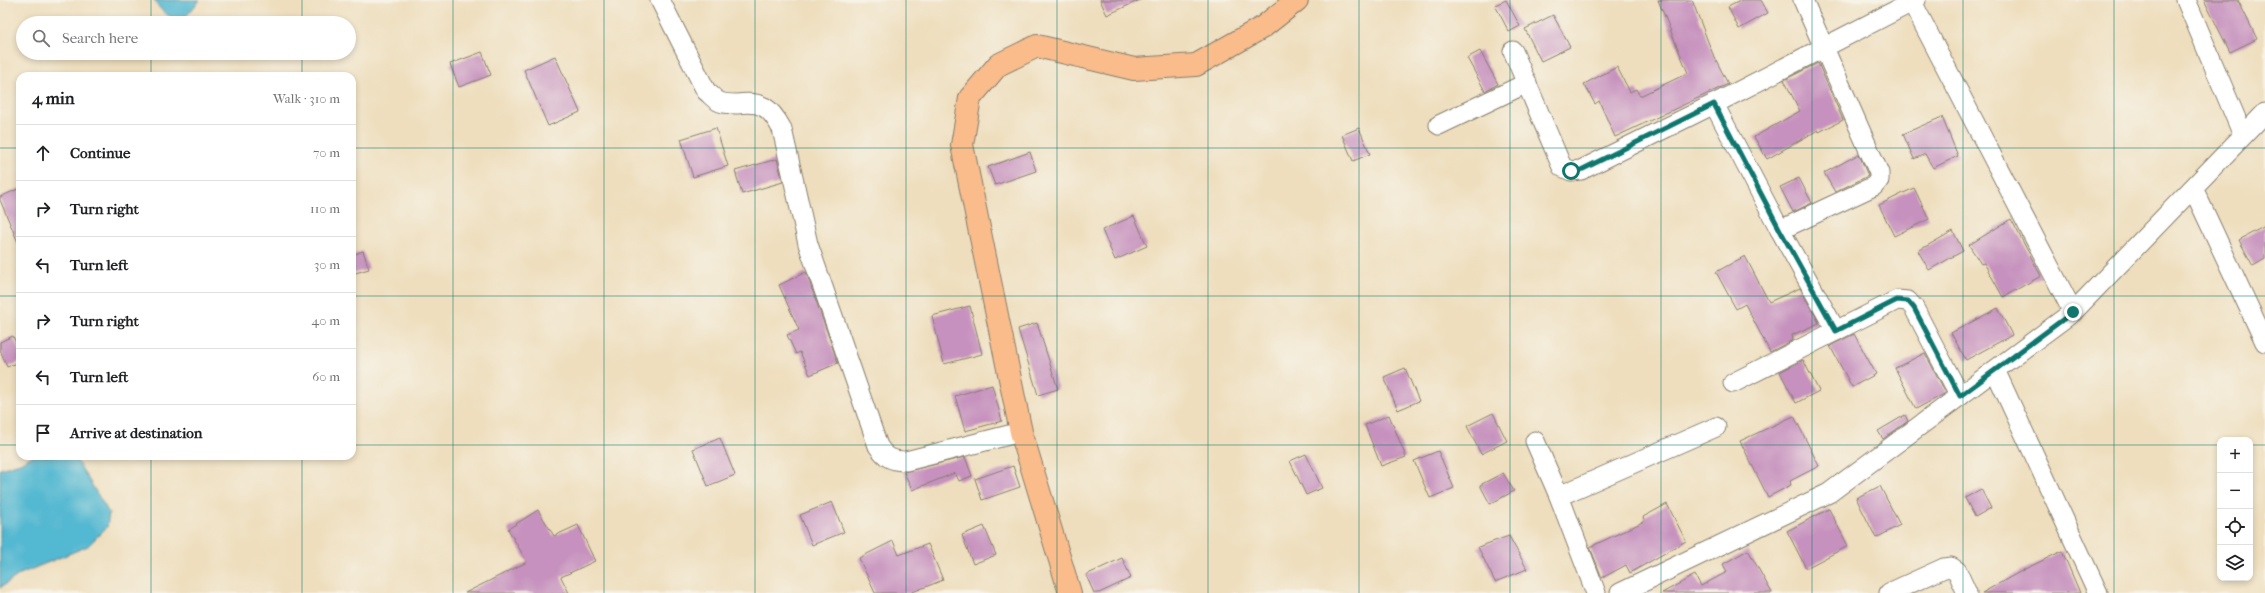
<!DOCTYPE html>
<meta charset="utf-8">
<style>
body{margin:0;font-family:"IM FELL French Canon",serif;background:#f2f2f2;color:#202124}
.controls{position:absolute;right:12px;bottom:12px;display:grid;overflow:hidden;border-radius:8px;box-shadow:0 2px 6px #0003}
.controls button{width:36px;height:36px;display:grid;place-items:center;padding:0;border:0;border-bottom:1px solid #e0e0e0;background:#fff;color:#202124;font:20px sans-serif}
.stop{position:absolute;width:12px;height:12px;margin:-9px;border:3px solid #0f766e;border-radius:50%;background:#fff}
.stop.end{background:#0f766e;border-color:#fff;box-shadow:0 1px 4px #0008}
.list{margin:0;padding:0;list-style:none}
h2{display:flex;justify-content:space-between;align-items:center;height:52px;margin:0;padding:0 16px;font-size:17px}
h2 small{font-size:13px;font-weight:400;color:#757577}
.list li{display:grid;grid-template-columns:26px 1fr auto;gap:12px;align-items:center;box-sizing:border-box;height:56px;padding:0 16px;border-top:1px solid #e0e0e0}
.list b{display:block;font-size:15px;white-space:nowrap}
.list em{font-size:13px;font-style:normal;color:#757577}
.icon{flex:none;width:22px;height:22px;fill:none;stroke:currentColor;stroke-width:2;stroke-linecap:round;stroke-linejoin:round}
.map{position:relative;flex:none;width:2265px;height:593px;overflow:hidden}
.search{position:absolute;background:#fff;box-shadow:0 2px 6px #0003;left:16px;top:16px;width:340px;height:44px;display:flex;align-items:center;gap:10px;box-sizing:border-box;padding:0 14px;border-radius:22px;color:#757577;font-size:15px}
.panel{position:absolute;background:#fff;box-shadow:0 2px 6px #0003;left:16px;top:72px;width:340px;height:388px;border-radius:12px}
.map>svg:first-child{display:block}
.water{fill:#52b8d1;stroke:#376a76}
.building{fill:#c691be}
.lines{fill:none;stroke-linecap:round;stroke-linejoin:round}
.minor-casing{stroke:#857d6c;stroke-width:21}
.major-casing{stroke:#857d6c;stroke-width:24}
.minor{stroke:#fff;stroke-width:19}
.major{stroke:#fabc8b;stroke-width:22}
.route{stroke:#0f766e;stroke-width:5}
.grid{fill:none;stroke:#0f766e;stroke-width:1;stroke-opacity:0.55}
</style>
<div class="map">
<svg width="2265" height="593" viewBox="0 0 2265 593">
<rect width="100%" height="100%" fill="#f7f3e8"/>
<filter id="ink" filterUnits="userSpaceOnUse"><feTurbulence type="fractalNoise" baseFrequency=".025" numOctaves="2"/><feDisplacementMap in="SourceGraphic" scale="8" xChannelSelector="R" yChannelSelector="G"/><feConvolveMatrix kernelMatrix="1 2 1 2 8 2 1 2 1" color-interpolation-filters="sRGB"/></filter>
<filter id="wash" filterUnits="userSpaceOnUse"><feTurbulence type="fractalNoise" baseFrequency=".012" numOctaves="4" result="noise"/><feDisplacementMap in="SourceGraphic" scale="16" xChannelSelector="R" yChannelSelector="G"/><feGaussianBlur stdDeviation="0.9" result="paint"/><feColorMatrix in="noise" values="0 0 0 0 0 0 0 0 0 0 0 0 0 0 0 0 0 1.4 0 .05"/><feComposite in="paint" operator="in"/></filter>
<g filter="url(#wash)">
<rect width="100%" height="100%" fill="#eedebd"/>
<g class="water">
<path d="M154,0H200L183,20C169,18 162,13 154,0Z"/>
<polygon points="32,456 74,456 109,513 107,527 88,546 20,574 0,588 0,469 20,463"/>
</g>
<g id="blocks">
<g class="building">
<polygon points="1100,0 1140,0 1107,15"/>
<polygon points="1506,0 1520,26 1509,32 1495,5"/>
<polygon points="1658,0 1692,0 1712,52 1728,84 1615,137 1599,101 1595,104 1584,84 1617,67 1630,92 1636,89 1640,96 1688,73"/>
<polygon points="1742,0 1761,0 1768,13 1739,29 1728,7"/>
<polygon points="2204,0 2238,0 2257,39 2230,52"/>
<polygon points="1553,15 1570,47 1541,61 1525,29"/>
<polygon points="1480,51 1498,84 1485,91 1467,58"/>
<polygon points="482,52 491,75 459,87 450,64"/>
<polygon points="555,56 580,112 548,126 524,70"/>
<polygon points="1818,63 1843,120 1819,132 1818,130 1767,159 1754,137 1800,111 1784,80"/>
<polygon points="1942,117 1958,156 1933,168 1925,154 1914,159 1903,134"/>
<polygon points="716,128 728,166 693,177 681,139"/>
<polygon points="1359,128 1370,154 1353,161 1342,135"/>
<polygon points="1030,152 1036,171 995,185 988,167"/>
<polygon points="1859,154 1868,176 1835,192 1824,173"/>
<polygon points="777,159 783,182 742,194 735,171"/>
<polygon points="1799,178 1812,203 1793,212 1780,187"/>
<polygon points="20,188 20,247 0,200 0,197"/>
<polygon points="1914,188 1929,219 1894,236 1879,205"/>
<polygon points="1134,216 1147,246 1115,260 1102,230"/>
<polygon points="2011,219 2041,276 2003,297 1984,263 1981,264 1969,245"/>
<polygon points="2265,226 2265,259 2253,266 2239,240"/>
<polygon points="1953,231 1963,251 1929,270 1918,251"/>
<polygon points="363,251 369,269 352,274 352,255"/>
<polygon points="1745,256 1769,302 1800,288 1819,323 1792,335 1793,340 1770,352 1745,304 1736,309 1716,272"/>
<polygon points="806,272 838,363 810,375 800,352 796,354 787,335 799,330 779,285"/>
<polygon points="970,306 982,354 944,364 932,316"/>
<polygon points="1998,308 2012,335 1966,360 1951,333"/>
<polygon points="1037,323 1058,389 1038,395 1018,329"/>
<polygon points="1854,334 1876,374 1852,387 1830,346"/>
<polygon points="13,336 20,353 20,362 7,367 0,350 0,342"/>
<polygon points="1925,353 1946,393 1916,409 1895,368"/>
<polygon points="1803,360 1819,391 1796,403 1780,372"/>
<polygon points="1405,368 1419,401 1398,410 1384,377"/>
<polygon points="992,385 1002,421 965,431 955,396"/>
<polygon points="1493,413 1507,441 1481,454 1467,426"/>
<polygon points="1389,415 1406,457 1381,466 1365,425"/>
<polygon points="1905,415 1908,421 1883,439 1878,431"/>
<polygon points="1794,416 1819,466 1790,481 1791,485 1768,497 1740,441"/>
<polygon points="720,438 735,475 708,486 693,449"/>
<polygon points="1438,451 1454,488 1430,498 1414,461"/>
<polygon points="1306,454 1322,488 1306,495 1290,461"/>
<polygon points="965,457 972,476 959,481 955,473 912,490 904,472"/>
<polygon points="1013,466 1020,487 982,500 975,479"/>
<polygon points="1503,473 1514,491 1490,504 1480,485"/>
<polygon points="1880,486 1900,525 1876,538 1856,498"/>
<polygon points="1981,489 1991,508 1975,517 1965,498"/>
<polygon points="832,502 844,532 812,545 800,515"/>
<polygon points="1667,504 1686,541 1630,573 1626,565 1602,578 1590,547 1645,521 1643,517"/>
<polygon points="1829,509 1848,546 1806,568 1787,531"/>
<polygon points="538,510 554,536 578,525 595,561 561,577 569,593 465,593 527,562 508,529"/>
<polygon points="984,526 996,555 973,564 962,535"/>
<polygon points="1509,536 1527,569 1495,582 1478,547"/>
<polygon points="893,541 899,555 928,544 943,580 910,593 875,593 859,558"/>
<polygon points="1748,550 1772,593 1662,593 1695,575 1701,586 1727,572 1723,564"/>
<polygon points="2062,551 2080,593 1982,593 2025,569"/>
<polygon points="1122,558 1131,578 1099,593 1094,593 1086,575"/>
</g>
</g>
</g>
<g filter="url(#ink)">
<use href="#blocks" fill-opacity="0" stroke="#857d6c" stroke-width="1"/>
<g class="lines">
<g class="minor-casing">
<g id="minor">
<path d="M660,0L706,91C710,94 714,99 718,101C723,104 731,104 737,104C762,101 770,107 782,129L808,244L878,446C886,458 892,461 906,461L1021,432"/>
<polyline points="1911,0 2073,312"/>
<polyline points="2186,0 2243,135"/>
<polyline points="1513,51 1562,167 1571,171 1581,170 1714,104 1916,0"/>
<polyline points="1714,104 1780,230 1836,331"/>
<polyline points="1439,125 1527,83"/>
<polyline points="2193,188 2265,342"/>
<polyline points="1780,230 1874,186 1879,180 1879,173 1803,0"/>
<polyline points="1995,370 2098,593"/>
<polyline points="1733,383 1897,300 1908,301 1914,308 1960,396"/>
<polyline points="1535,441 1559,496 1596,593"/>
<polyline points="1559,496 1716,427"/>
<polyline points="1620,593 1829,493 2073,312 2265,113"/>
<polyline points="1889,593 1944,568 1951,567 1957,571 1967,593"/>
</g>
</g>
<g class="major-casing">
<polyline id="major" points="1070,593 1021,432 962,145 970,98 998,65 1037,46 1134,69 1196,65 1263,27 1297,0"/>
</g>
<use href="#minor" class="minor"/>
<use href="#major" class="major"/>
</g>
</g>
<g class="lines" filter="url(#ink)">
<polyline class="route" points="1571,171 1581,170 1714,104 1780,230 1836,331 1897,300 1908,301 1914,308 1960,396 2073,312"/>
</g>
<path class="grid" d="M151,0V23M302,0V23M453,0V593M604,0V593M755,0V593M906,0V593M1057,0V593M1208,0V593M1359,0V593M1510,0V593M1661,0V593M1812,0V593M1963,0V593M2114,0V593M151,53V76M302,53V76M0,148H20M352,148H2265M0,296H20M352,296H2265M0,445H20M352,445H2220M2250,445H2265M151,456V593M302,456V593"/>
</svg>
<div class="controls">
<button>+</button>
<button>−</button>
<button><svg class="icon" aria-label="locate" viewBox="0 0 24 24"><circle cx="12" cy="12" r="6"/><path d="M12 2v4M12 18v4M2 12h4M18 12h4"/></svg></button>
<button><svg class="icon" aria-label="layers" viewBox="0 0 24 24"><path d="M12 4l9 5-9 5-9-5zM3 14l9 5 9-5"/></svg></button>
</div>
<div class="stop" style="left:1571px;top:171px"></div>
<div class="stop end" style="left:2073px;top:312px"></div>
<div class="search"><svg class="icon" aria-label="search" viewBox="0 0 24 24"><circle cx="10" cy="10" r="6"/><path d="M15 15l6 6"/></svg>Search here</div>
<section class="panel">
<h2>4 min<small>Walk · 310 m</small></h2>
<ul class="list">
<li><svg class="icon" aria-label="ahead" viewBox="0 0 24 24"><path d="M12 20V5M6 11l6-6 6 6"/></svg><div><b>Continue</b></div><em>70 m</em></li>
<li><svg class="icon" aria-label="right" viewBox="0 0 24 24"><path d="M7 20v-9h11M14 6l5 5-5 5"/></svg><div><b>Turn right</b></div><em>110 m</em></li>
<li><svg class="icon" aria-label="left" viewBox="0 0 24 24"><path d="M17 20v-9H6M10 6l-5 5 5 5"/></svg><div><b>Turn left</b></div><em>30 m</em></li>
<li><svg class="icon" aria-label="right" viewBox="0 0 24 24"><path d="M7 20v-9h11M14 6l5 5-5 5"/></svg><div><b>Turn right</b></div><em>40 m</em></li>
<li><svg class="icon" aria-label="left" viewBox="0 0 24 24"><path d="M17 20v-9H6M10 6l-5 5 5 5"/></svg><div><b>Turn left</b></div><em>60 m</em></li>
<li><svg class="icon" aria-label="arrive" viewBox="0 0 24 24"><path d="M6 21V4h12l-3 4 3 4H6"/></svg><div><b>Arrive at destination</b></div></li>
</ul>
</section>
</div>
